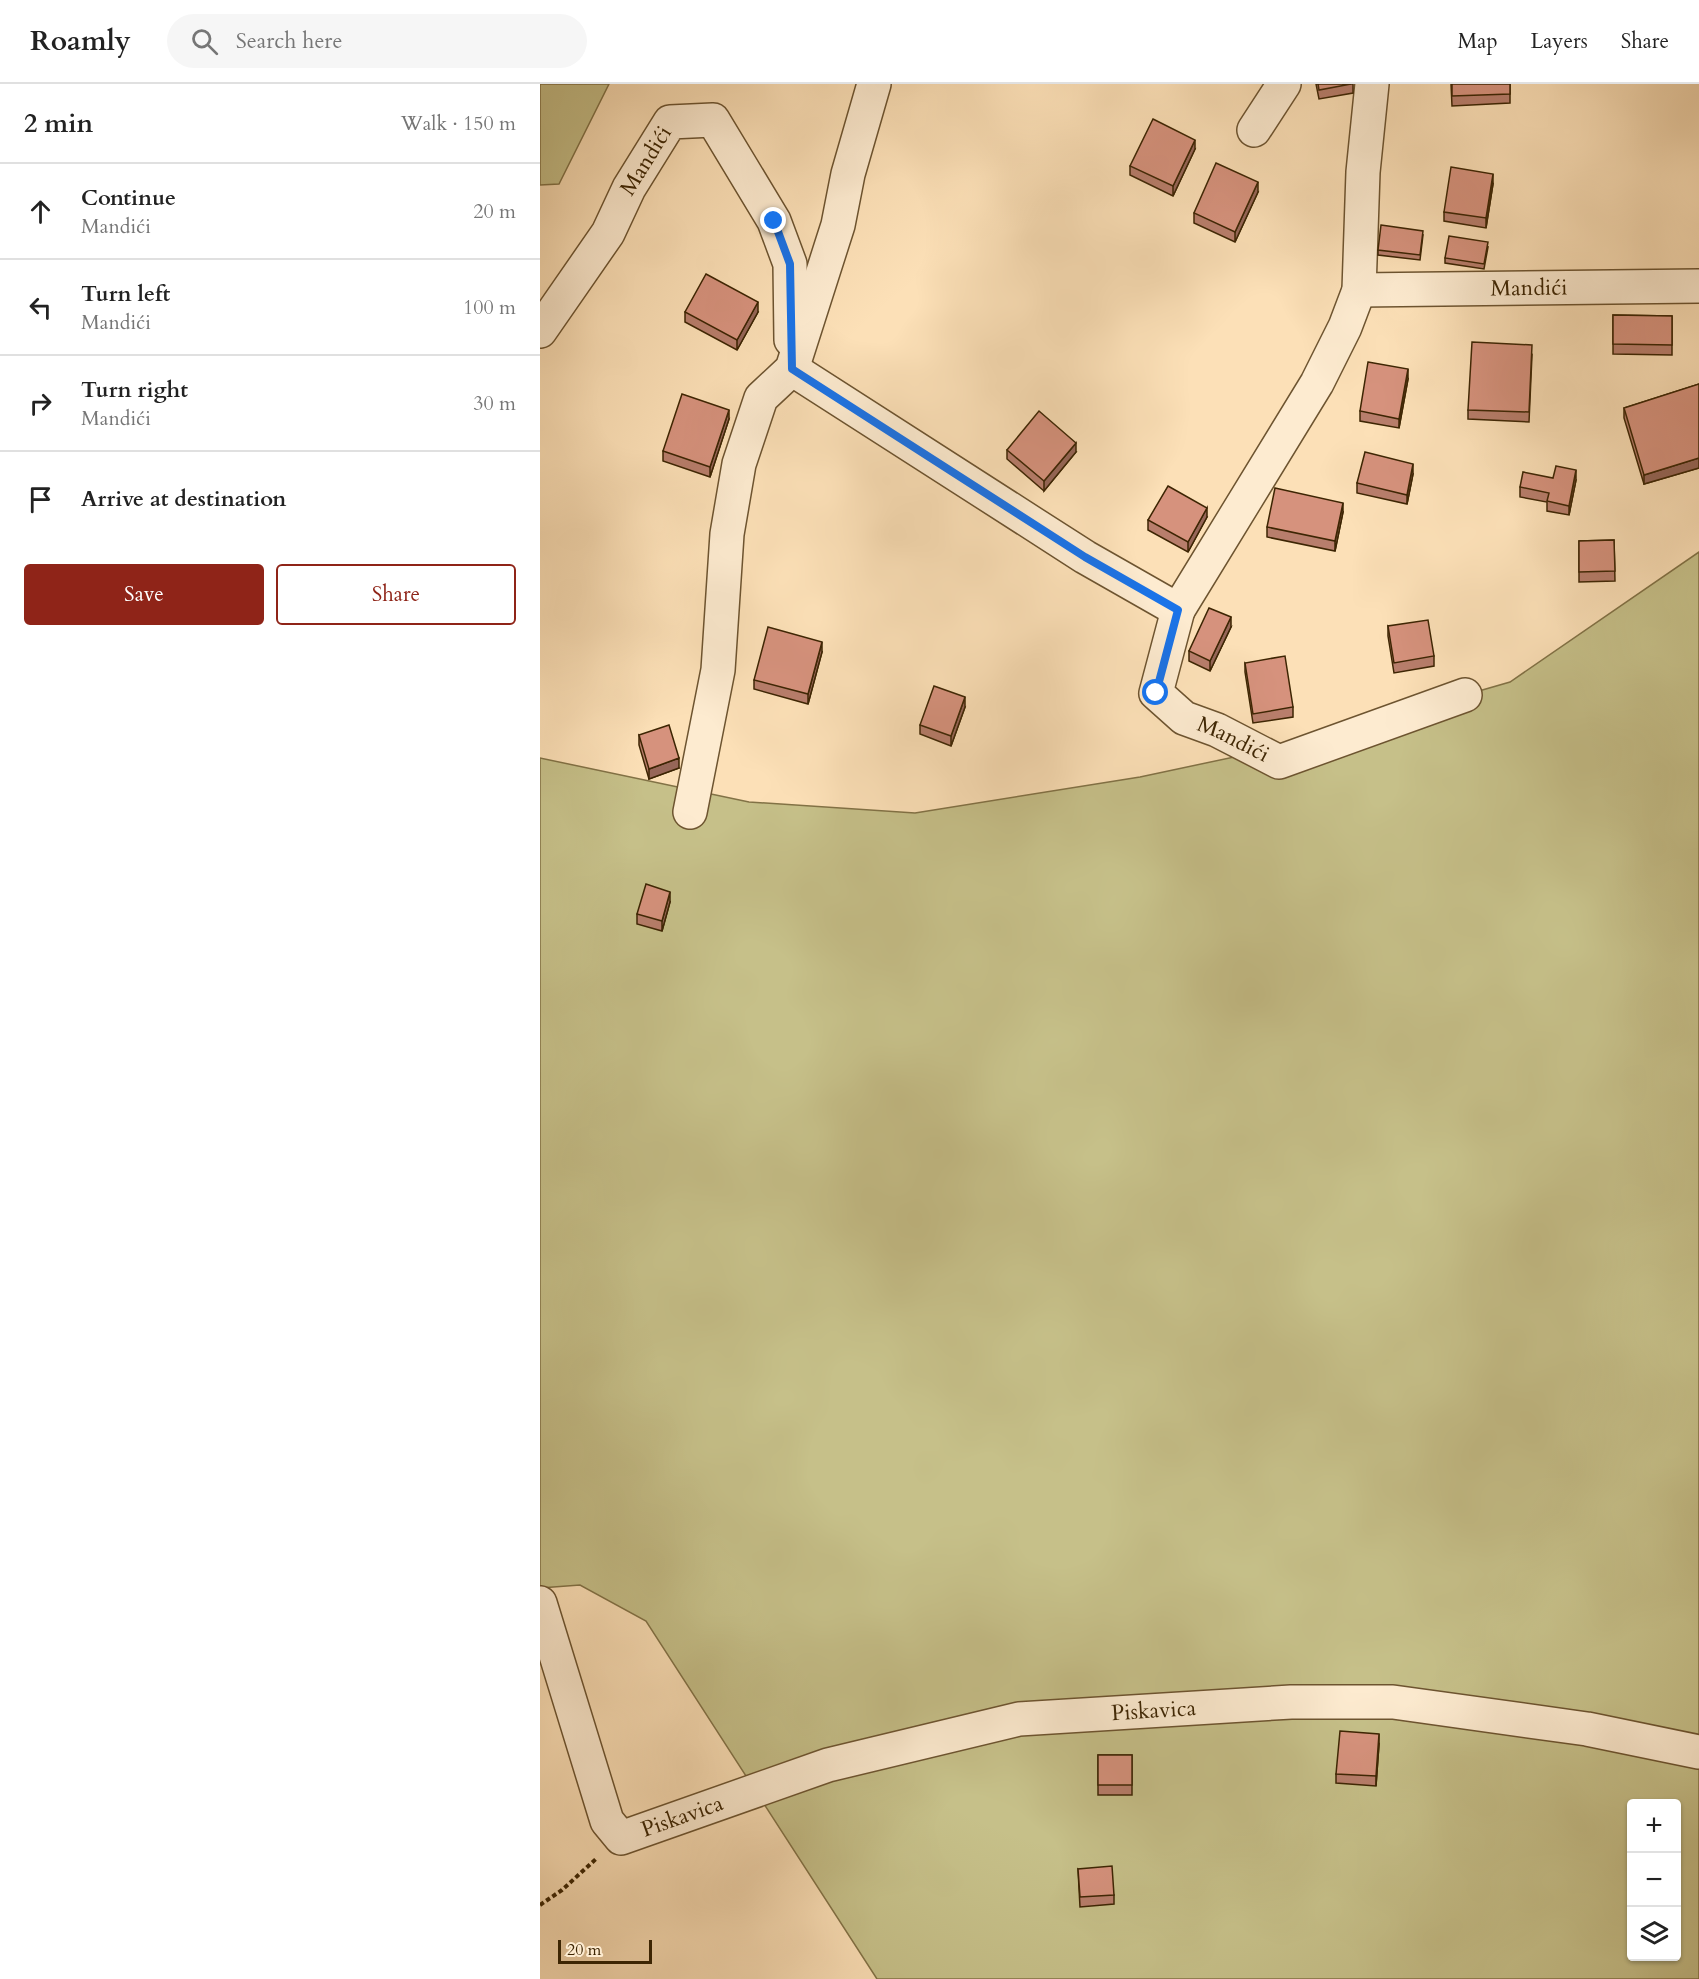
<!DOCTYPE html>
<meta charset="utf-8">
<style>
body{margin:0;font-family:Cardo,serif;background:#f6f6f6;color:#222}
.controls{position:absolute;right:18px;bottom:18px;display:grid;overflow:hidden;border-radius:6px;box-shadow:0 2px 4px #0004}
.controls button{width:54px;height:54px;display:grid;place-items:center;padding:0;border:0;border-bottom:2px solid #e0e0e0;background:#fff;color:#222;font:30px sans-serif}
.scale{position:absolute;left:18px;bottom:15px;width:94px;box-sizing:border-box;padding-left:6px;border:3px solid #3d2503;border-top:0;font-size:16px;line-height:21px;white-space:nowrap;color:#3d2503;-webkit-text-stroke:4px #fdebd0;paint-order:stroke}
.stop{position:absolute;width:18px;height:18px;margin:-14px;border:4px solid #1a73e8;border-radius:50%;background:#fff}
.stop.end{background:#1a73e8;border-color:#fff;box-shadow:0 2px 6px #0008}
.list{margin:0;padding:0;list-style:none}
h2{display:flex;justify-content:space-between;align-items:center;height:78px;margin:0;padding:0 24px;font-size:26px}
h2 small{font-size:20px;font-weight:400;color:#767676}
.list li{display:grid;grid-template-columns:39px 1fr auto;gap:18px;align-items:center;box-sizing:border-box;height:96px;padding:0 24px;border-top:2px solid #e0e0e0}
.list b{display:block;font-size:22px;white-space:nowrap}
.list p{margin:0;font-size:20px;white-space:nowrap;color:#767676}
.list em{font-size:20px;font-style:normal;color:#767676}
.actions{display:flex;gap:12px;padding:18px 24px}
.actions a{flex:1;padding:14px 0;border:2px solid #8f2418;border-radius:6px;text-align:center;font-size:21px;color:#8f2418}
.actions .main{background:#8f2418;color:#fff}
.icon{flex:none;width:33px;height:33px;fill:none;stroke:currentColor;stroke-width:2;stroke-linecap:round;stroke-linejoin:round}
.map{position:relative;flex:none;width:1159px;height:1895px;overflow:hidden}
header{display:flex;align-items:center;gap:36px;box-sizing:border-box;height:84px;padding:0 30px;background:#fff;border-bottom:2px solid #e0e0e0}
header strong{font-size:28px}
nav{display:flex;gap:33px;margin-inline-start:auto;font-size:21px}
.search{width:420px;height:54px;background:#f6f6f6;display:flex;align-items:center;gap:15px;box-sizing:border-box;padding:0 21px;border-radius:33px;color:#767676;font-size:22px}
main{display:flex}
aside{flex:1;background:#fff}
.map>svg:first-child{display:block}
.green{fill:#c6c089;stroke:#827246;stroke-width:1.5;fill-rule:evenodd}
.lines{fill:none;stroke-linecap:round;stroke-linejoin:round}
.minor-casing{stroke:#6d5430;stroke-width:36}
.path{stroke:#3d2503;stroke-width:4;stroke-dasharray:4.5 3;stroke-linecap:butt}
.minor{stroke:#fdebd0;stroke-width:33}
.wall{fill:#b87e6c;stroke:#3d2503;stroke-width:1.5}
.shaded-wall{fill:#966658;stroke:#3d2503;stroke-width:1.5}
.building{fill:#d6927d;stroke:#3d2503;stroke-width:1.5}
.route{stroke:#1a73e8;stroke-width:8}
.labels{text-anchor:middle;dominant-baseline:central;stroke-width:5;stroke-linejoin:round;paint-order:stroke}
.street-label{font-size:22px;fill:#3d2503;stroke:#fdebd0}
</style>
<header>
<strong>Roamly</strong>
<div class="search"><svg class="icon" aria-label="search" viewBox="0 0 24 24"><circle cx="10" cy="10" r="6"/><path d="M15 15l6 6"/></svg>Search here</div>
<nav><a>Map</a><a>Layers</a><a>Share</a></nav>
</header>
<main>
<aside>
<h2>2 min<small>Walk · 150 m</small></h2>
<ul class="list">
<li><svg class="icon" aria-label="ahead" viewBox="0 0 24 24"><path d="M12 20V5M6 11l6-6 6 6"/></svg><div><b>Continue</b><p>Mandići</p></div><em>20 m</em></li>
<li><svg class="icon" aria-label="left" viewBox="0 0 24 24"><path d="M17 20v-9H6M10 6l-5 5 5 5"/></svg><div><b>Turn left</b><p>Mandići</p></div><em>100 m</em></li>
<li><svg class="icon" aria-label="right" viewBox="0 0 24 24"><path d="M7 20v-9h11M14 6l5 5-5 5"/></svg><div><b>Turn right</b><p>Mandići</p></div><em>30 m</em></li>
<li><svg class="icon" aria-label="arrive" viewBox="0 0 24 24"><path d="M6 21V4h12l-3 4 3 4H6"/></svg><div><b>Arrive at destination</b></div></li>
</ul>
<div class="actions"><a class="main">Save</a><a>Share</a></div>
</aside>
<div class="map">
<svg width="1159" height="1895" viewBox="0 0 1159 1895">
<rect width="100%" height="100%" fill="#fce0b7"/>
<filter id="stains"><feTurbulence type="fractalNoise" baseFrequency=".00333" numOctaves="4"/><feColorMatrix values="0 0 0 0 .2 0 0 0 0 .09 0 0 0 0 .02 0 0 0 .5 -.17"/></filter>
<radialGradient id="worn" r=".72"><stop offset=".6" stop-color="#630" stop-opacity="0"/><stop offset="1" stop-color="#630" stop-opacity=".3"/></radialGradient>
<g class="green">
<polygon points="0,0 69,0 19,100 0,101"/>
<path d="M1159,468V1895H337L106,1537L40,1501L0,1504V674L209,718L375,729L600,693L755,660L970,598ZM1092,1720H1136V1872H1092Z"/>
</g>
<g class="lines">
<g class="minor-casing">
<g id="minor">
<polyline points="714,46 744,0"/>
<path id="s1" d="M819,206L1159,202"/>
<path id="s2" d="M0,247L68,149L89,104L130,38L173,36L234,137L250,180L251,256"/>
<polyline points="252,285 545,473 638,526 777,299 805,243 819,206 823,88 832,0"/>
<path id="s3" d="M638,526L616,609L644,634L677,646L739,678L925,611"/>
<polyline points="150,728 178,586 187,450 199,380 221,314 252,285 298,141 308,90 334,0"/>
<path id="s4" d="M0,1519L67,1737L81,1754L288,1681L479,1635L751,1618H853L1047,1645L1159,1668"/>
</g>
</g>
<polyline class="path" points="0,1821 22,1806 57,1774"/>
<use href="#minor" class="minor"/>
</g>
<g class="wall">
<polygon points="776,0 813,0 813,9 779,15"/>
<polygon points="911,0 970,0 970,19 912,22"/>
<polygon points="655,65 633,112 590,91 590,82"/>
<polygon points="953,100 946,144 904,137 904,128"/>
<polygon points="718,108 695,158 654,139 654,129"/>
<polygon points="883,151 880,176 838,171 838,166"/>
<polygon points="948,163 944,185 905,179 905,174"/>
<polygon points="145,228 218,228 197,266 145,238"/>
<polygon points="1073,231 1132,232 1132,271 1073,270"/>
<polygon points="992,271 989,338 928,335 928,326"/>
<polygon points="868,295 859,344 820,337 820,327"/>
<polygon points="1159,300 1159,384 1104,400 1084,334 1084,324"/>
<polygon points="189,335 170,393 123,377 123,367"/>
<polygon points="467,366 536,368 504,407 467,375"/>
<polygon points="873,390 867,420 817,409 817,399"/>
<polygon points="1013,394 1036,396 1029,431 1007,427 1007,418 980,413 980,403"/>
<polygon points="803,428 795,467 727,453 727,443"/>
<polygon points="667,433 648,468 608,446 608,436"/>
<polygon points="1074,456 1075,497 1039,498 1039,457"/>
<polygon points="848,542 894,572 894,582 854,589 848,552"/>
<polygon points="691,543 670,587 649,577 649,567"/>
<polygon points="282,568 268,620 214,605 214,596"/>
<polygon points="705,579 753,623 753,633 713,639 705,588"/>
<polygon points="425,623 411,662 380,650 380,641"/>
<polygon points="99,651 139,684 109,695 99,661"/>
<polygon points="130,818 122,847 97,840 97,830"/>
<polygon points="839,1660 836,1702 796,1699 796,1690"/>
<rect x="558" y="1671" width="34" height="40"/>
<polygon points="538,1785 574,1811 574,1820 540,1823"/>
</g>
<g class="shaded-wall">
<polygon points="655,56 655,65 633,112 633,102"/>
<polygon points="953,90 953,100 946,144 946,134"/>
<polygon points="718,98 718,108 695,158 695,148"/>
<polygon points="218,218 218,228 197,266 197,256"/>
<polygon points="868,285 868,295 859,344 859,335"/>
<polygon points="189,326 189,335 170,393 170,383"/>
<polygon points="536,359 536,368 504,407 504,397"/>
<polygon points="1159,374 1159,384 1104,400 1104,391"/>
<polygon points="873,380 873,390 867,420 867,411"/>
<polygon points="1036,386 1036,396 1029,431 1029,422"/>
<polygon points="803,419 803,428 795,467 795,457"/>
<polygon points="667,424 667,433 648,468 648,458"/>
<polygon points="691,533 691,543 670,587 670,577"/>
<polygon points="282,558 282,568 268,620 268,610"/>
<polygon points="425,613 425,623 411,662 411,652"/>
<polygon points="139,674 139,684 109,695 109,685"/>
<polygon points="130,808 130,818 122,847 122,837"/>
<polygon points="839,1650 839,1660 836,1702 836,1692"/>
</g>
<g class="building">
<polygon points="778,0 811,0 779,6"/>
<polygon points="912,0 970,0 970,10 912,12"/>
<polygon points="613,35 655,56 633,102 590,82"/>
<polygon points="676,79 718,98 695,148 654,129"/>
<polygon points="911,83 953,90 946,134 904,128"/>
<polygon points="841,141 883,147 880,171 838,166"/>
<polygon points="909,152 948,158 944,180 905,174"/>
<polygon points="166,190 218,218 197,256 145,228"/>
<polygon points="1073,231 1132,232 1132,261 1073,260"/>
<polygon points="932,258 992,261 989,328 928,326"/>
<polygon points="828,278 868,285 859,335 820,327"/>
<polygon points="1159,300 1159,374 1104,391 1084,324"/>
<polygon points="142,310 189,326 170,383 123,367"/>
<polygon points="499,327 536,359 504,397 467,366"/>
<polygon points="825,368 873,380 867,411 817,399"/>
<polygon points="1016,382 1036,386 1029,422 1007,417 1009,409 980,403 983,388 1013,394"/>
<polygon points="628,402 667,424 648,458 608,436"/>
<polygon points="735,404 803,419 795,457 727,443"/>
<polygon points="1074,456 1075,487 1039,488 1039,457"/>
<polygon points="669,524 691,533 670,577 649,567"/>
<polygon points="888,536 894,572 854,579 848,542"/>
<polygon points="228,543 282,558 268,610 214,596"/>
<polygon points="745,572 753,623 713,630 705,579"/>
<polygon points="394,602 425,613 411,652 380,641"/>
<polygon points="129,641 139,674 109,685 99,651"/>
<polygon points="106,800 130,808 122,837 97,830"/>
<polygon points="800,1647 839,1650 836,1692 796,1690"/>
<rect x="558" y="1671" width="34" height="30"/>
<polygon points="572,1782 574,1811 540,1813 538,1785"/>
</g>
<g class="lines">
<polyline class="route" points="234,137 250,180 252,285 545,473 638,526 616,609"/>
</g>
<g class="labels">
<g class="street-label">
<text stroke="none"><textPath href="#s2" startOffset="201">Mandići</textPath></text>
<text stroke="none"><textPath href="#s1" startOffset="170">Mandići</textPath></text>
<text stroke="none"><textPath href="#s3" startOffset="177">Mandići</textPath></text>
<text stroke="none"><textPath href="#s4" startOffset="801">Piskavica</textPath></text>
<text stroke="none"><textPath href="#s4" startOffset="315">Piskavica</textPath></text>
</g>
</g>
<rect width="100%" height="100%" filter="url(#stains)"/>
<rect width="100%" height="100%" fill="url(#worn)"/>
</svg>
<div class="controls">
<button>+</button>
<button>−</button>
<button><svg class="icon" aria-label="layers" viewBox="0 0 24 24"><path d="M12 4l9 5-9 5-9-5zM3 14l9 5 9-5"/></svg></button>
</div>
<div class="scale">20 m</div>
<div class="stop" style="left:616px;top:609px"></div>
<div class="stop end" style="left:234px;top:137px"></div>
</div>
</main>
